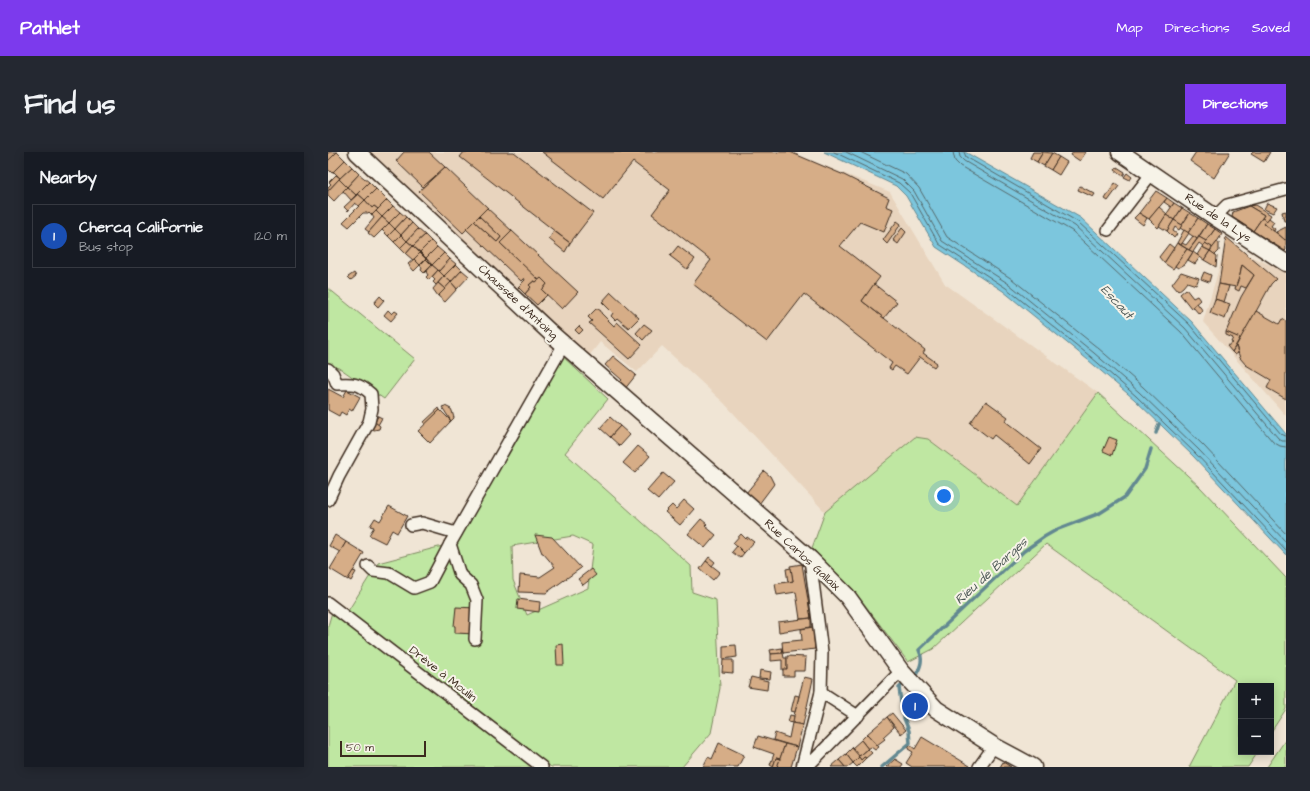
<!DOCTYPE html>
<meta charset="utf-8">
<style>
body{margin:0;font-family:"Architects Daughter",sans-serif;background:#242831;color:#f1f3f6}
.controls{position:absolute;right:12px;bottom:12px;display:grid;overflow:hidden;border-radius:0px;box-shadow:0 2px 10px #0003}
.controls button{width:36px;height:36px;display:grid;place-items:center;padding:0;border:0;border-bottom:1px solid #363941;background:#171b24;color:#f1f3f6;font:20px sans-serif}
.scale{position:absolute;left:12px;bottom:10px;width:86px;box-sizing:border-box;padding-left:4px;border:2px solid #3b2a1e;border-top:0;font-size:11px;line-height:14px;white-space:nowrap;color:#3b2a1e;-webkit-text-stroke:3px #f7f3e8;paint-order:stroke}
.you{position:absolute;left:616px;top:344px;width:14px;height:14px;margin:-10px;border:3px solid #fff;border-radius:50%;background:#1a73e8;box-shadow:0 0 0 6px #1a73e833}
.badge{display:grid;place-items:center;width:26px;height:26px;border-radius:50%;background:#7c3aed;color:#fff;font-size:13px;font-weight:700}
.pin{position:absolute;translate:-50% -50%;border:2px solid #fff;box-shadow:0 1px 4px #0006}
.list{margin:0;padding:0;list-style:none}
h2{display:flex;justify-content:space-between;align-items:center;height:52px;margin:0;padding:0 16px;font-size:17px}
h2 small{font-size:13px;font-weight:400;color:#9ea1a6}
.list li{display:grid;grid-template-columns:26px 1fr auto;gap:12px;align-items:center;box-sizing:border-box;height:64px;margin:0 8px 8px;padding:0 8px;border:1px solid #363941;border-radius:0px}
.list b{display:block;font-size:15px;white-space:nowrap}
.list p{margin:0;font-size:13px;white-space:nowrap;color:#9ea1a6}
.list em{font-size:13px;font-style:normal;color:#9ea1a6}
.map{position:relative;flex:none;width:958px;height:615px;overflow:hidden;border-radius:0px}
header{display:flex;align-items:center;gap:24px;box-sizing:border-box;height:56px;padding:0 20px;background:#7c3aed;color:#fff}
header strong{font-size:19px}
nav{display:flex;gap:22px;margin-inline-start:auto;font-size:14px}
.intro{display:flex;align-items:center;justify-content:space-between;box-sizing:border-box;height:96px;padding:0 24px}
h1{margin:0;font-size:28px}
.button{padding:10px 18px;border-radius:0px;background:#7c3aed;color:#fff;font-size:14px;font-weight:700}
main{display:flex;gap:24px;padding:0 24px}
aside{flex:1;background:#171b24;border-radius:0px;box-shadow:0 2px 10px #0003}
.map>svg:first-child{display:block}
.built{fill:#e8d4be}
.green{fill:#bfe7a2;stroke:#7d8860;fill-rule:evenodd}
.water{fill:#7cc6dd;stroke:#628891}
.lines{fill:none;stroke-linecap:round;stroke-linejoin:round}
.shore{stroke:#55686a;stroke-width:1}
.stream{stroke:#628891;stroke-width:3.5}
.building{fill:#d6ad87;stroke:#3b2a1e}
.minor-casing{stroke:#3b2a1e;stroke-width:14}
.secondary-casing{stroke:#3b2a1e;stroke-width:19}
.minor{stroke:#f7f3e8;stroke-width:11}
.secondary{stroke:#f7f3e8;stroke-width:16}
.labels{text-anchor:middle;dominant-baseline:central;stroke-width:4;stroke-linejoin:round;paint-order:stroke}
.street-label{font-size:12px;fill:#3b2a1e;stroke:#f7f3e8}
.water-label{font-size:13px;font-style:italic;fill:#4e5957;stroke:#f7f3e8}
</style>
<header>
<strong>Pathlet</strong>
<nav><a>Map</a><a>Directions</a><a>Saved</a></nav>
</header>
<div class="intro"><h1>Find us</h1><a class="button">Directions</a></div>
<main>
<aside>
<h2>Nearby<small></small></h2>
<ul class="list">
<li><span class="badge" style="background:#1a4fb4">1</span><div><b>Chercq Californie</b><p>Bus stop</p></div><em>120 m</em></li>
</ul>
</aside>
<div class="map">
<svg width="958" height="615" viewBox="0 0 958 615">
<rect width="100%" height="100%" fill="#f0e5d5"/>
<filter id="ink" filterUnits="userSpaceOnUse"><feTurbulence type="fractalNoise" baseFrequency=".025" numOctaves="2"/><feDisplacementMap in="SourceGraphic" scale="8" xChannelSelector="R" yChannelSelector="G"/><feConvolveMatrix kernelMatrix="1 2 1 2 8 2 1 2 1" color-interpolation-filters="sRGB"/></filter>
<g filter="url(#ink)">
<g class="built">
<polygon points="43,0 463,0 562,40 617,132 770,241 689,354 600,287 588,285 497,360 396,251 334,194 309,220 272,190 261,204 225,174 62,25"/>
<polygon points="898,93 958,120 958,264 875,170"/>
</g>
<g class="green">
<polygon points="0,136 87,207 56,247 13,217 0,212"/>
<path d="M231,201L280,247L237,301L363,414L364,440L388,448L392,536L383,581L354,615H223L157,563L20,459L50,411L122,392ZM245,384L265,393L260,436L199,463L185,428L184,394Z"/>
<polygon points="770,241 872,335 958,426 958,557 943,580 943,534 913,534 913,600 930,600 920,615 861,615 907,528 718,392 605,497 580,510 525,437 484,396 497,360 587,285 600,287 689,354"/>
<polygon points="4,460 207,615 0,615 0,474"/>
<polygon points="958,587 958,615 939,615"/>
</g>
<polygon class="water" points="496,0 637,0 753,66 864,170 958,282 958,403 865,304 806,247 760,208 675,139 608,95 578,44 568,34"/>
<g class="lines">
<g class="shore">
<polyline points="506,0 571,31 582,41 611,92 678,136 763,205 808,244 868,302 958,398"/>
<polyline points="518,0 574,27 586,39 614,89 681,132 766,201 811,240 871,298 958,390"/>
<polyline points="532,0 578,22 591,36 619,85 684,127 770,196 815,235 876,294 958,382"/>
<polyline points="625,0 627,9 632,14 744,79 853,180 945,290 952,294 958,295"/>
<polyline points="631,0 632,5 636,9 747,74 857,176 950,286 954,289 958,289"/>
<polyline points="636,0 638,5 750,70 861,172 953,282 958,284"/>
</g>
<g class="stream">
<polyline points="828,281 831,272"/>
<path d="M586,526C592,517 596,508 591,498L696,399L716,385L730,377L772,361L797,345L817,317L823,297"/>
<polyline points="554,615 582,591 581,579 576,566 577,559 573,550 571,536 573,534"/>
</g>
</g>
<g class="building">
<polygon points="0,0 9,0 0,9"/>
<polygon points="9,0 17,8 4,21 0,17 0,9"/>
<polygon points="76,0 101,0 117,15 95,35 68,9"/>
<polygon points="136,0 186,0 265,61 242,91 132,5"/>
<polygon points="214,0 462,0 516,23 561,46 558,54 565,57 556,80 532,70 512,94 552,125 534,149 597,198 595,201 609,211 606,215 592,205 579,222 567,214 564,218 561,216 564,211 476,142 439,190 365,132 383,108 324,62 342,38 305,10 275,47"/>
<polygon points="705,0 715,0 709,10 702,6"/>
<polygon points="715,0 724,1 716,14 709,10"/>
<polygon points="745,0 758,0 752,9 743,3"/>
<polygon points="868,0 902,0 886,26 862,9"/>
<polygon points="925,0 942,0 936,10 923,2"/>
<polygon points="724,1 731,5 723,18 716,14"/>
<polygon points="731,5 739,10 731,23 723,18"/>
<polygon points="17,8 24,15 11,27 12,26 6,20 4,21"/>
<polygon points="24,15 31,22 19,35 11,27"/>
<polygon points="117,15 160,56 135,81 91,39"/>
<polygon points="789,15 797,20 795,24 787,18"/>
<polygon points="799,21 804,25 802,28 796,25"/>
<polygon points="31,22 41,30 28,43 19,35"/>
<polygon points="8,23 12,26 0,39 0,35 3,32 1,30"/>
<polygon points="11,27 19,35 6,49 0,43 0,39"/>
<polygon points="41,30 48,37 37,48 30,42 28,43"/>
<polygon points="787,31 791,34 780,49 777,47"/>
<polygon points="752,34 767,42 765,45 750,38"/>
<polygon points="19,35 28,43 23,48 15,39"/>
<polygon points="48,37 59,48 50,57 46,54 44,56 37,48"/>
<polygon points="828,39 839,46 821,67 811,61"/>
<polygon points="30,42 37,48 31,54 27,51 20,59 16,55"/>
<polygon points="839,46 846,51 843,55 836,50"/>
<polygon points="37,48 44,56 46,54 50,57 44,63 41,60 40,61 35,61 21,75 15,70"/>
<polygon points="59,48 65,54 54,65 48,59"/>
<polygon points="846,51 854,56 846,68 838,63"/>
<polygon points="939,51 949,55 945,61 936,57"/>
<polygon points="927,53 943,63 939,69 934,66 936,63 921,54"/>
<polygon points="65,54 72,60 61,71 54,65"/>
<polygon points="921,54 936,63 925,79 904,65 905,60"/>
<polygon points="831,55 839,62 830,76 821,67"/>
<polygon points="159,56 184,79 172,91 211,127 208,130 206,129 201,133 203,135 197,142 190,135 197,128 196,126 193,129 138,77 146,69 169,90 173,85 151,64"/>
<polygon points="854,56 862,61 854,73 846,68"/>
<polygon points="48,59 54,65 41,80 37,77 46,66 44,63"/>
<polygon points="958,59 958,69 956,69 954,60"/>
<polygon points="72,60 78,65 67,77 61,71"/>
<polygon points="811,61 819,66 815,73 806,66"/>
<polygon points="862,61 870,66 860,81 852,76"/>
<polygon points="838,63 846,68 839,79 831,74"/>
<polygon points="151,64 173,85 169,90 146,69"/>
<polygon points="54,65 61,71 46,86 40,81"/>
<polygon points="78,65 84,71 73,83 67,77"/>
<polygon points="870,66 879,72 869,87 860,81"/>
<polygon points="934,66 939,69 936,72 958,88 958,98 957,99 925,79"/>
<polygon points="941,66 946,70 943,74 947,77 946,79 936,72"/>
<polygon points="846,68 854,73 851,78 847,75 845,79 849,82 846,86 839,79"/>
<polygon points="569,69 573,72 559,92 555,88"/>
<polygon points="61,71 67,77 60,84 54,78"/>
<polygon points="84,71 90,77 79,89 73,83"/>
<polygon points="879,72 887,77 878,89 871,85"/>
<polygon points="958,75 958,87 957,88 948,80"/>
<polygon points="574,76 578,80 570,92 565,88"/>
<polygon points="67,77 73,83 66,90 60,84"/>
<polygon points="90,77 97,83 85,94 79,89"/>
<polygon points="887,77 894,82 885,96 877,91"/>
<polygon points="856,78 861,81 853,93 849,91"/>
<polygon points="184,79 250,140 234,157 214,138 219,132 213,126 211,128 172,91"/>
<polygon points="226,79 242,91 237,100 221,87"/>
<polygon points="73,83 79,89 72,96 66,90"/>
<polygon points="97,83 103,89 92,100 85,94"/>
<polygon points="865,84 869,87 861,98 853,93 854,91 858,93"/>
<polygon points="871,85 878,89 875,94 871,91 865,100 861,98"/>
<polygon points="898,85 948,127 943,132 913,187 898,180 913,145 926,123 914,113 912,123 908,135 891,132"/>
<polygon points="79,89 85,94 78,102 72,96"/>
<polygon points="103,89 109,95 98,106 92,100"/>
<polygon points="889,90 891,91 891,99 887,103 882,99"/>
<polygon points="849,91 859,97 845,117 836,111"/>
<polygon points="877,91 884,95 882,99 874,95"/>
<polygon points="841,92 846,96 836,111 831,105"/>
<polygon points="85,94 92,101 85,108 78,102"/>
<polygon points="350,94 367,107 359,117 342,104"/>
<polygon points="109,95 116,101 104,113 98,106"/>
<polygon points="874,95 882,99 876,108 869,103"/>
<polygon points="859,97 865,100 857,112 850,116 847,114"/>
<polygon points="882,99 889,104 888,115 876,108"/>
<polygon points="865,100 872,105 867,112 860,108"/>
<polygon points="92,101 98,107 92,113 86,107"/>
<polygon points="116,101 122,107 111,119 104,113"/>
<polygon points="86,107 92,113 86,119 80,112"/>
<polygon points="98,107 104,113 96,121 93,118 94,116 92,113"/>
<polygon points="122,107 128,112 116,124 111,119"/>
<polygon points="128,112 134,118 123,130 116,124"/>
<polygon points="104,113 110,118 101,128 98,125 100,123 98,120"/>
<polygon points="914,113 926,123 918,136 913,134 911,139 907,137 912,123"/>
<polygon points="110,118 116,124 108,133 105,130 107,128 104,125"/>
<polygon points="134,118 141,124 129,137 123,130"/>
<polygon points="853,120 871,126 868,133 859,130 855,135 850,139 844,132"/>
<polygon points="876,120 883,123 881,130 873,127"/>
<polygon points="26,121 28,124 23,128 20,125"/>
<polygon points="116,124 123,130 117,137 110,131"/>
<polygon points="213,126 219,132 214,138 219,143 209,153 197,142 203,135 201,133 206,129 208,130"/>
<polygon points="123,130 129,137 117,150 110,144"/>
<polygon points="110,131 117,137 110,144 105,137"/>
<polygon points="546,132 569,150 556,166 534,149"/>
<polygon points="891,132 901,134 896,150 887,147"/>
<polygon points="858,137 865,146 869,144 872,148 863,156 852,142"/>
<polygon points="283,140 311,166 301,176 289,166 287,168 283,164 285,161 274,150"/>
<polygon points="52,144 56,148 50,155 46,151"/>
<polygon points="887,147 902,152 897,167 882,161"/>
<polygon points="869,151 875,159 871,162 865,155"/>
<polygon points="268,157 270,157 273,159 273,161 286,174 289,170 314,193 301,207 261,171 264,169 260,165"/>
<polygon points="60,158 64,162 67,159 70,161 63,169 56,163"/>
<polygon points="928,159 951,172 954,167 958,169 958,247 939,236 943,228 918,213 912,206 908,194"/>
<polygon points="316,172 324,178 315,188 308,181"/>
<polygon points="251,174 255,178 251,182 247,178"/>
<polygon points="898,180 912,186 904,200 899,194 905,191 903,190 905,186 898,183"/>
<polygon points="908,194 910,201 907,203 904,200"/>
<polygon points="285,204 308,223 296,238 290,232 294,228 277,213"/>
<polygon points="0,237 15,245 19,238 32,245 24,259 21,257 18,263 13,260 11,264 0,258"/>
<polygon points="658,249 680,265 677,269 713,297 702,312 666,283 663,287 642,271"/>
<polygon points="117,254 123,257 124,259 126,266 123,269 114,255"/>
<polygon points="111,256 112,258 97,273 96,270"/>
<polygon points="112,258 123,269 102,291 90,279"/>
<polygon points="50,264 54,266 50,273 47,270"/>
<polygon points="282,265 292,274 282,285 272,276"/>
<polygon points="47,270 52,274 51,277 46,278 43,276"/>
<polygon points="292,274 302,283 292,294 282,285"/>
<polygon points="781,285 789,288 784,303 775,299"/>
<polygon points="310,294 322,304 307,321 295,311"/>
<polygon points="436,319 442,324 446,332 431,352 418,341"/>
<polygon points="335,321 346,330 330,348 319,339"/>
<polygon points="356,348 366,357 352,373 337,360 344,353 348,357"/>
<polygon points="61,354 79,364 69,381 64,378 57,391 41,383 46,375 42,374 47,366 52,369"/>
<polygon points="373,367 379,372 377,374 388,383 377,396 360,382"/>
<polygon points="413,382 418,387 419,385 426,390 416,401 405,391"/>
<polygon points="7,383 18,390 12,400 1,394"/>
<polygon points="207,383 224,385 253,416 218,441 191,440 192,423 212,425 227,415 215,401 214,401"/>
<polygon points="18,390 36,401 20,428 2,417"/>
<polygon points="409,394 416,401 412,406 404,400"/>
<polygon points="381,405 387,410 384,414 378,409"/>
<polygon points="378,409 392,420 385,428 372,417"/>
<polygon points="474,412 483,466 472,467 468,440 449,443 447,432 465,429 462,414"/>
<polygon points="463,416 465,429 460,430 458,417"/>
<polygon points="263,417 268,423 255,433 250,427"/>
<polygon points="25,419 28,420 23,429 20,427"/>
<polygon points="190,447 212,450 211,460 189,457"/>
<polygon points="128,455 148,456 147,482 127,481 127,474 126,474"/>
<polygon points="483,466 483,475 451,480 450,470"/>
<polygon points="485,475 487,497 455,501 454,490 474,488 473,477"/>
<polygon points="235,492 236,513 229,513 228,493"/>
<polygon points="408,493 409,505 395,507 395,494"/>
<polygon points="454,496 455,501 443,502 442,498"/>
<polygon points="455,501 456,506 459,506 459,517 454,518 454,508 443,509 443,502"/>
<polygon points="459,504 478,505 477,519 466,519 466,524 455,524 455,517 459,517"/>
<polygon points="395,508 405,508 405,521 394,520"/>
<polygon points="432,518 443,520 442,527 431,526"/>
<polygon points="423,525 440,529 439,538 420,535"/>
<polygon points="476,525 485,527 475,573 464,571"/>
<polygon points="467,543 471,544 467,560 463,559"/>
<polygon points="564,561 578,578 573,582 559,565"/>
<polygon points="462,563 466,564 465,571 460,570"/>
<polygon points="559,565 566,575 555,585 557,587 549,593 539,582"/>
<polygon points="464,571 475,573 469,595 445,588 447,581 461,586"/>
<polygon points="539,582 551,595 547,598 543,595 540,597 533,588"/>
<polygon points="430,584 457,592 452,607 448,606 445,615 442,613 446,602 426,595"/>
<polygon points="594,585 642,614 642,615 584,615 578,611 585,600 580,597 582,593 587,597"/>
<polygon points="533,588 540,597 533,603 530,604 524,596"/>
<polygon points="391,591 416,603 410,615 375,615 380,605 384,607"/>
<polygon points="457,592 469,595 463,615 449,615"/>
<polygon points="524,596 532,605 525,611 518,602"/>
<polygon points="540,597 544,601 538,606 536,605 533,608 530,604 533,603"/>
<polygon points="518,602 525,611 520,615 517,615 511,608"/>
<polygon points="531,605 533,608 536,605 538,606 529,615 525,611"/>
<polygon points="448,606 452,607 449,615 445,615"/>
<polygon points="567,607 575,612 573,615 558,615"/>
<polygon points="511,608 517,615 503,615"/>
<polygon points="675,610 683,615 672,615"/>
</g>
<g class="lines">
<g class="minor-casing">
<g id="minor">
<polyline points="887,65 899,53 958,37"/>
<polyline points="780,78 824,21"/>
<path d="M0,217L5,222L9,232C25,231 31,231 43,242L44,257L41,270L11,324L0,348"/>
<polyline points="83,373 94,371 128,381"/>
<polyline points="40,414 45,419 61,421 86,436 102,430 122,392"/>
<polyline points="0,451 214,615"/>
<polyline points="147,487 149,448 143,433 132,423 122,392 236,192"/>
<polyline points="493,540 530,564"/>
<polyline points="474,615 493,540 494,500 482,407"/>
<polyline points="479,615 573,519"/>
<polyline points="651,615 666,594"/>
</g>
</g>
<g class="secondary-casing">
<g id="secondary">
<polyline points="29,0 226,184 482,407 519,444 573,519 608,557 666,594 705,615"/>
<polyline points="792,0 887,65 958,111"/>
</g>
</g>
<use href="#minor" class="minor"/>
<use href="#secondary" class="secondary"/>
</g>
</g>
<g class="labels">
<g class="street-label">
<text transform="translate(890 66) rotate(34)">Rue de la Lys</text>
<text transform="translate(190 150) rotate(43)">Chaussée d'Antoing</text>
<text transform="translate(474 403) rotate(43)">Rue Carlos Gallaix</text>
<text transform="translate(115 522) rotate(38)">Drève à Moulin</text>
</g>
<g class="water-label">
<text transform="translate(789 150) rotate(47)">Escaut</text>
<text transform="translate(663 419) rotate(-42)">Rieu de Barges</text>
</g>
</g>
</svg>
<div class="controls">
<button>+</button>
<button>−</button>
</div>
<div class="scale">50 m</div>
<div class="you"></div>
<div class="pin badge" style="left:587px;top:554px;background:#1a4fb4">1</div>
</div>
</main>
